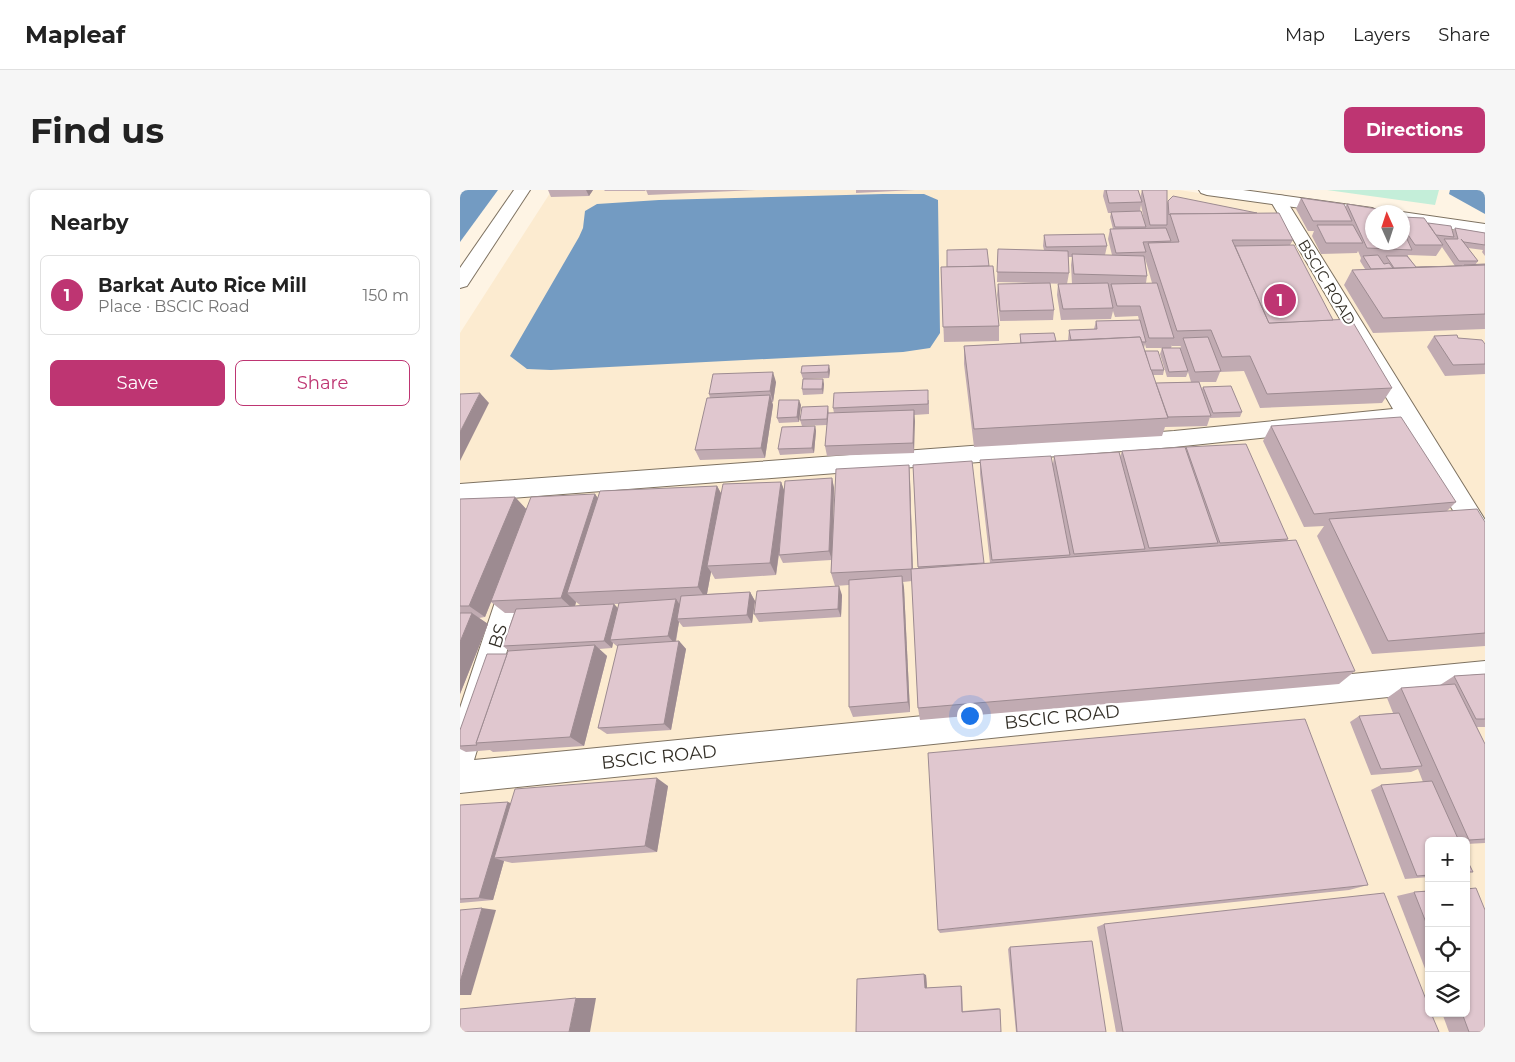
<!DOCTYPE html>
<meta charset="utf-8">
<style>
body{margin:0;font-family:Montserrat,sans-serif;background:#f6f6f6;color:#222}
.controls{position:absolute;right:15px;bottom:15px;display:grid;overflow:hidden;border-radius:8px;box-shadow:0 1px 4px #0004}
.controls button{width:45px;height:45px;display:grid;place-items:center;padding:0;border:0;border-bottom:1px solid #e0e0e0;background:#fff;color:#222;font:25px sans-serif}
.compass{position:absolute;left:905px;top:15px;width:45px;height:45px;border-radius:50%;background:#fff;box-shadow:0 1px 4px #0004;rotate:357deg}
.you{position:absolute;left:509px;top:525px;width:18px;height:18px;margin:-12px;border:4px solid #fff;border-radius:50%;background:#1a73e8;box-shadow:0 0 0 8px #1a73e833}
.badge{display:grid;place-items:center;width:32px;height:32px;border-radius:50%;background:#be3572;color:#fff;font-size:16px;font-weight:700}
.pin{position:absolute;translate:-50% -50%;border:2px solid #fff;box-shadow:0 1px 5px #0006}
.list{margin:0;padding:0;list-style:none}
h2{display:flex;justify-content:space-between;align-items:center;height:65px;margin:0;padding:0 20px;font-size:21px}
h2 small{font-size:16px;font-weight:400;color:#767676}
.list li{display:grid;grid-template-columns:32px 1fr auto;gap:15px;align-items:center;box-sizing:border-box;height:80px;margin:0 10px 10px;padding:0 10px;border:1px solid #e0e0e0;border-radius:8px}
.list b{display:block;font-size:19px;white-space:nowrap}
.list p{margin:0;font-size:16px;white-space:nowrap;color:#767676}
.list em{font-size:16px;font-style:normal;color:#767676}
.actions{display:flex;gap:10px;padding:15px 20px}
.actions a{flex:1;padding:11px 0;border:1px solid #be3572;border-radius:8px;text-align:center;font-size:18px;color:#be3572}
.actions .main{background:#be3572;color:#fff}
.icon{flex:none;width:28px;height:28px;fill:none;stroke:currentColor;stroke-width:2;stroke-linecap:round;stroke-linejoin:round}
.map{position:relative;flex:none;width:1025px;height:842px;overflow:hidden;border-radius:8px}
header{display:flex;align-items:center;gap:30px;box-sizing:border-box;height:70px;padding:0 25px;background:#fff;border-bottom:1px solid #e0e0e0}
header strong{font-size:24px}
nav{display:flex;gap:28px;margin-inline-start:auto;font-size:18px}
.intro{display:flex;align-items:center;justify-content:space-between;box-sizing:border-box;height:120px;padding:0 30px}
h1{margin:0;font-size:35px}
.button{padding:12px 22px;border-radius:8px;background:#be3572;color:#fff;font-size:18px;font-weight:700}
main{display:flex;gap:30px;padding:0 30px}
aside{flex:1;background:#fff;border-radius:8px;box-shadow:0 1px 4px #0004}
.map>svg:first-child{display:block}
.built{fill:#fcebd0;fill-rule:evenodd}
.green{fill:#c4eed9}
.water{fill:#739bc2}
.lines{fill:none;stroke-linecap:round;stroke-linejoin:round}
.tertiary-casing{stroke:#7e7261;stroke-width:2}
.secondary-casing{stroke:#7e7261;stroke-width:2}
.tertiary{fill:#fff;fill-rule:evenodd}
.secondary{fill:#fff;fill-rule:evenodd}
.wall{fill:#c1abb2;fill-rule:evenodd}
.shaded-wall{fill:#9d8b91}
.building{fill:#e0c7cf;stroke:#9d8b91}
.labels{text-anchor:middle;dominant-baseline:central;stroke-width:4.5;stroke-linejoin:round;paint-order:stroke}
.far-street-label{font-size:15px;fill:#322e26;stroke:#fff}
.street-label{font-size:18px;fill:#322e26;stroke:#fff}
</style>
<header>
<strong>Mapleaf</strong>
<nav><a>Map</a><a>Layers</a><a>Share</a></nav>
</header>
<div class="intro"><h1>Find us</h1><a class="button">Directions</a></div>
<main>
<aside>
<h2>Nearby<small></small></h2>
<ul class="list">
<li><span class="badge">1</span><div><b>Barkat Auto Rice Mill</b><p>Place · BSCIC Road</p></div><em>150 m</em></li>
</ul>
<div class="actions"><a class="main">Save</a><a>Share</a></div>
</aside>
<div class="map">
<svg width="1025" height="842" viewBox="0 0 1025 842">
<rect width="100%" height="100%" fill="#fef4e4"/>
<path class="built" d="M92,0H719L894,26L912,52H942L943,34L1025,48V842H0V143ZM969,651H1006V823H969Z"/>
<polygon class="green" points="867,0 979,0 975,15"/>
<g class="water">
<polygon points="0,0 38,0 0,52"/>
<polygon points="990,0 1025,0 1025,24 989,4"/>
<polygon points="423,4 464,4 478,10 480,143 470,158 443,162 91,180 67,179 50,166 119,47 123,38 125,21 137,14 199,10"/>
</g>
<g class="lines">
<g class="tertiary-casing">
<g id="tertiary">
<polygon points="54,0 70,0 7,96 0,98 0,78"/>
<polygon points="818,5 824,6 826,10 1025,330 1025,362 1016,359 941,233 714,257 0,312 0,294 714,241 933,219 810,10 812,6"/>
<polygon points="56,377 65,380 69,388 14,570 1025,471 1025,497 0,603 0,518 43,388 47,380"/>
</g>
</g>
<g class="secondary-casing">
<g id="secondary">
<polygon points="739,0 783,0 912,18 920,22 912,22 912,28 747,5 741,3"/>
<polygon points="939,22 942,22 1025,34 1025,44 942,32 942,22"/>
</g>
</g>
<use href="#tertiary" class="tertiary"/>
<use href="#secondary" class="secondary"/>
</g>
<g class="wall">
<polygon points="88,0 133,0 129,6 91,7"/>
<polygon points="144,0 186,0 185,1 145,1"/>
<polygon points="186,0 296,0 188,5"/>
<polygon points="396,0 455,0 396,3"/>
<path d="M644,0H678L680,8L682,0H707V13L708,11L833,50L830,55L873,130L932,198L922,213L800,218L784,181L760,182L756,192H739L742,199L743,197L782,222L780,227L750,228V227L747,236L705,237L702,246L514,257L504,174V156L560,153V144L596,151L608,150L609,140L634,139L636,131L679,130L678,126L655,127L653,121L651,129L601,130L597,105L598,94H612L611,75L612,67H608L609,83L607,94L537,92L538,59L584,60L583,56L584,45L647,56L645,65H652L648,49L650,39H653L650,27L651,23H648L643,6ZM681,15L685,36L680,21ZM685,68L692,93H686L687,86ZM685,154L686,158H710H702L700,164L707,187H726L728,182L731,192L696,193L693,185H703L704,180L685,161L684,158ZM712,155V156H721L720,158H711Z"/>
<path d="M841,8L885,17L887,14L942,52V27L968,33L993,41L995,38L1025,43V66L1022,62L1023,60L1008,58L1018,71L1015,75L1025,74V139L913,143L884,95L892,80L905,79L900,71L901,68L898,61L897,63L861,64L852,46L854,41H848L836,19ZM982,57L995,76L956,77L948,66V65L976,66Z"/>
<polygon points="529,76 539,136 539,151 484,152 481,77"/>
<polygon points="538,94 594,120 593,130 540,131 537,105"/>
<polygon points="974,146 998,148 1025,154 1025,184 985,186 967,157"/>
<polygon points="370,180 369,188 343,189 341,183"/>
<polygon points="316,192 313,212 312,212 313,215 305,268 240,270 235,260 250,208 249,204"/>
<polygon points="364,194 363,204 343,205 342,199"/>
<polygon points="469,210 469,224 454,225 454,263 367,266 365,256 367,235 342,236 340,230 368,216 369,223 374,223 373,218"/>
<polygon points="341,215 339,232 319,233 317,228"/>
<polygon points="355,236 356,241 354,263 320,265 318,259"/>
<polygon points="811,236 996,312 987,321 1025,332 1025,456 912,464 857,346 864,336 844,337 803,251"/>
<path d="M726,257L828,349L826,351L895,481L879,494L460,530L458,518L452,391L443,392L444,398L450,522L393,527L389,517V395L375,396L371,383V370L323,373L319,365L320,358L316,385L255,389L251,382L247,404L290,402L295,411L292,433L223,437L219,432L216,452L219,451L226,459L211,540L147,544L138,538L158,457L153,453L152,458L139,459L147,466L124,556L33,562L30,560L6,562L0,559V540L49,461L43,456L54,423H45L31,412L25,427L19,428L28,434L0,504V309L55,307L66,319L135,304L138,309L257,296L261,303L321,292L324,301L372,288L374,298L373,337L449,275L450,289L453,379L458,378L453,275L524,373H530L520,284V270L593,274L594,266L660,267L662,261L725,259ZM116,412L120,415L115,416ZM154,414H159L158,418Z"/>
<polygon points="382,405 381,427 299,432 294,424"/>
<polygon points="1025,484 1025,537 1017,537 1025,554 1025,653 1006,654 1006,651 969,651 969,687 945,689 911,600 921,595 963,592 958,579 951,582 911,585 890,532 899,526 933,523 927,508 941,498 980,495 994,486"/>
<polygon points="208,596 197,662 52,673 44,671 33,710 0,713 0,615 50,613"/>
<polygon points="908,695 889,700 480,743 478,740"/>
<polygon points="969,701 969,789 937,706 954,702"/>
<polygon points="644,734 979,842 656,842 637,737"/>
<polygon points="550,757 646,842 556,842 548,759"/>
<polygon points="466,785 467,798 502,796 503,821 538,818 540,819 396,842"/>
<polygon points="982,823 1006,823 1025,842 989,842"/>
</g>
<g class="shaded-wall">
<polygon points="126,0 133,0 129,6"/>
<polygon points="369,175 370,180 369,188 368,182"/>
<polygon points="313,182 316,192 313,212 310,201"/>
<polygon points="363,189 364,194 363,204 362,199"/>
<polygon points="20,203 29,213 0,271 0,242"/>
<polygon points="310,205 313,215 305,268 301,258"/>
<polygon points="339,210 341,215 339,232 337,227"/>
<polygon points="454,220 455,231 454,263 453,253"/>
<polygon points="355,236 356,241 354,263 352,258"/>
<polygon points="449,275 450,289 453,391 452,379"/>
<polygon points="372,288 374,298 372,370 369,361"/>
<polygon points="321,292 326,305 316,385 310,373"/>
<polygon points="257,296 264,309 247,376 251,382 246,409 238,397"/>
<polygon points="135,304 145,318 107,403 116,412 114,420 101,408"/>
<polygon points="55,307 68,321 25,427 9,416"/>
<polygon points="442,386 444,398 450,522 448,512"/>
<polygon points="379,396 382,405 381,427 378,419"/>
<polygon points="290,402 295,411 292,433 287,425"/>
<polygon points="216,409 222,418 217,429 219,432 215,454 208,446"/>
<polygon points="154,414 161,422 150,450 153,453 152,458 144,451"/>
<polygon points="12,423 28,434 0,504 0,452"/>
<polygon points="219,451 226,459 211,540 204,534"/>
<polygon points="135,455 147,466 124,556 110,547"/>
<polygon points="197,588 208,596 197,662 185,656"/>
<polygon points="48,612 60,617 34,668 44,671 33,710 19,708"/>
<polygon points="22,718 36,720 11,805 0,805 0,792"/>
<polygon points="464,784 466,785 467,798 465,798"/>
<polygon points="116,808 136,808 130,842 109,842"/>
</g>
<g class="building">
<polygon points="646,0 678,0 682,12 649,13"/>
<polygon points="682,0 707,0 707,35 690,35"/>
<polygon points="713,6 797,23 710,24 709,25 708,11"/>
<polygon points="841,8 884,14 892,31 853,31"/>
<polygon points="887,14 935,22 912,22 912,52 942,52 942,38 952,60 907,58"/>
<polygon points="681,21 686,37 655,37 651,22"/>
<polygon points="819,23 833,50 772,50 809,133 891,129 932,198 807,204 790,166 762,167 751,140 717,141 688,53 719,52 710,24"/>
<polygon points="942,27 964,28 983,55 955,55 942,36"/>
<polygon points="968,33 991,36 994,47 976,45"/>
<polygon points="857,35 893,35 903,53 866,53"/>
<polygon points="706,38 711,51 683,52 686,62 656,63 650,39"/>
<polygon points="995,38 1025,43 1025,55 1004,52 1001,49 1018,71 999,71 984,49 998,49"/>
<polygon points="644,44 647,56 586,57 584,45"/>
<polygon points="834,55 873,130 809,133 775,56"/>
<polygon points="527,59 529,76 487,77 487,60"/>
<polygon points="538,59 608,61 609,83 537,82"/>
<polygon points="612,64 684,66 687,86 614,84"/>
<polygon points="918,65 924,74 929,73 933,78 911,79 903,66"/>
<polygon points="926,66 947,66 956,77 1002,76 934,78"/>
<polygon points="1025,74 1025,75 1004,76 1004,75"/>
<polygon points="1025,75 1025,124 923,128 892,80"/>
<polygon points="533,76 539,136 483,137 481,77"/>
<polygon points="590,93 594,120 540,121 538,94"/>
<polygon points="648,93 653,118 603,119 598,94"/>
<polygon points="697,93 714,148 689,148 680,116 657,116 651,94"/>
<polygon points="680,130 686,152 682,152 680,147 611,150 609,140 637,139 636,131"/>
<polygon points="594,143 596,151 561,153 560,144"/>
<polygon points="997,145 998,148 1022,150 1025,154 1025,174 993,175 974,146"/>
<polygon points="680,147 708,228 514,239 504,156"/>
<polygon points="748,147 761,181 735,182 723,148"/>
<polygon points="702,158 720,158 728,181 709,182"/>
<polygon points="685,161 698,161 704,180 691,180"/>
<polygon points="369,175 368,182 341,183 342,176"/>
<polygon points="313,182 310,201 249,204 253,184"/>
<polygon points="343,189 363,189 362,199 342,199"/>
<polygon points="739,192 751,226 708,227 696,193"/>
<polygon points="771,196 782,222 753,223 743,197"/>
<polygon points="468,200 468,214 373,218 374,203"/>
<polygon points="20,203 0,242 0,204"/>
<polygon points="310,205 301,258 235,260 247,208"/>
<polygon points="319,210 339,210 337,227 317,228"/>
<polygon points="368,216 367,229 340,230 342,217"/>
<polygon points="454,220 453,253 365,256 368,223"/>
<polygon points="941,227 996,312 854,324 811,236"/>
<polygon points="355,236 352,258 318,259 322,237"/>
<polygon points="786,254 828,349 760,353 726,257"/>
<polygon points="725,257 758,353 689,358 662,261"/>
<polygon points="659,262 685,359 614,364 594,266"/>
<polygon points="591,266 610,365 532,370 520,270"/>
<polygon points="512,271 524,373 458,377 453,275"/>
<polygon points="449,275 452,379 371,383 376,279"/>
<polygon points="372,288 369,361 319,365 325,291"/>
<polygon points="321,292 310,373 247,376 263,294"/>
<polygon points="257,296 238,397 107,403 140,301"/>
<polygon points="135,304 101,408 31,411 71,307"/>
<polygon points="55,307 9,416 0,416 0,309"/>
<polygon points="1017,319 1025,332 1025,443 928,451 869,329"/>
<polygon points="836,350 895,481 458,518 451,379"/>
<polygon points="442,386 448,512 389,517 389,390"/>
<polygon points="379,396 378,419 294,424 297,401"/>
<polygon points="290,402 287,425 217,429 221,406"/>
<polygon points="216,409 208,446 150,450 159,413"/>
<polygon points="154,414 144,451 43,456 56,419"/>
<polygon points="0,423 12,423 0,452"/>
<polygon points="219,451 204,534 138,538 158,455"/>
<polygon points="135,455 110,547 16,553 48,461"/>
<polygon points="27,464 47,464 16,553 17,555 0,556 0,540"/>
<polygon points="1025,484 1025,529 1016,529 994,486"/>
<polygon points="995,494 1025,554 1025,649 1009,650 941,498"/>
<polygon points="939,523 962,576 921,579 899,526"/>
<polygon points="845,529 908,695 478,740 468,563"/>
<polygon points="197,588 185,656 34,668 55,599"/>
<polygon points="972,591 999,651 969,651 969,685 957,686 921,595"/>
<polygon points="48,612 19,708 0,709 0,615"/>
<polygon points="1006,668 1013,682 1006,682"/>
<polygon points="1016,698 1025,720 1025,842 1009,842 1002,823 1006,823 1006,699"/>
<polygon points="969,701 969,740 954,702"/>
<polygon points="924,703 969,817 969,823 971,823 979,842 663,842 644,734"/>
<polygon points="22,718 0,792 0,720"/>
<polygon points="632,751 646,842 557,842 550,757"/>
<polygon points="464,784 465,798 501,796 502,822 540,819 541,842 396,842 397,789"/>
<polygon points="116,808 109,842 0,842 0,819"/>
</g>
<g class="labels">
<g class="far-street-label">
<text transform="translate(867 92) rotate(59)">BSCIC ROAD</text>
</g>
<g class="street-label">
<text transform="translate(38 446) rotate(-72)">BS</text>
<text transform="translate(602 527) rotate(-6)">BSCIC ROAD</text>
<text transform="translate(199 567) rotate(-6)">BSCIC ROAD</text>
</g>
</g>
</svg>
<div class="controls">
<button>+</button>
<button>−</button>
<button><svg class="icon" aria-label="locate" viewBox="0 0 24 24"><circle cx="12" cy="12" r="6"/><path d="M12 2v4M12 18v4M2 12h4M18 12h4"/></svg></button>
<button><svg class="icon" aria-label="layers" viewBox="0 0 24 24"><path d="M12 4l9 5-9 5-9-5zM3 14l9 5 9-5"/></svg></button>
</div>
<svg class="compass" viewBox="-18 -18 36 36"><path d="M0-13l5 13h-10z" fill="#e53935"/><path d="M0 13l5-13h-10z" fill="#767676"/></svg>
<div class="you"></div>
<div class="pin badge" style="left:820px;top:110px">1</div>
</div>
</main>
